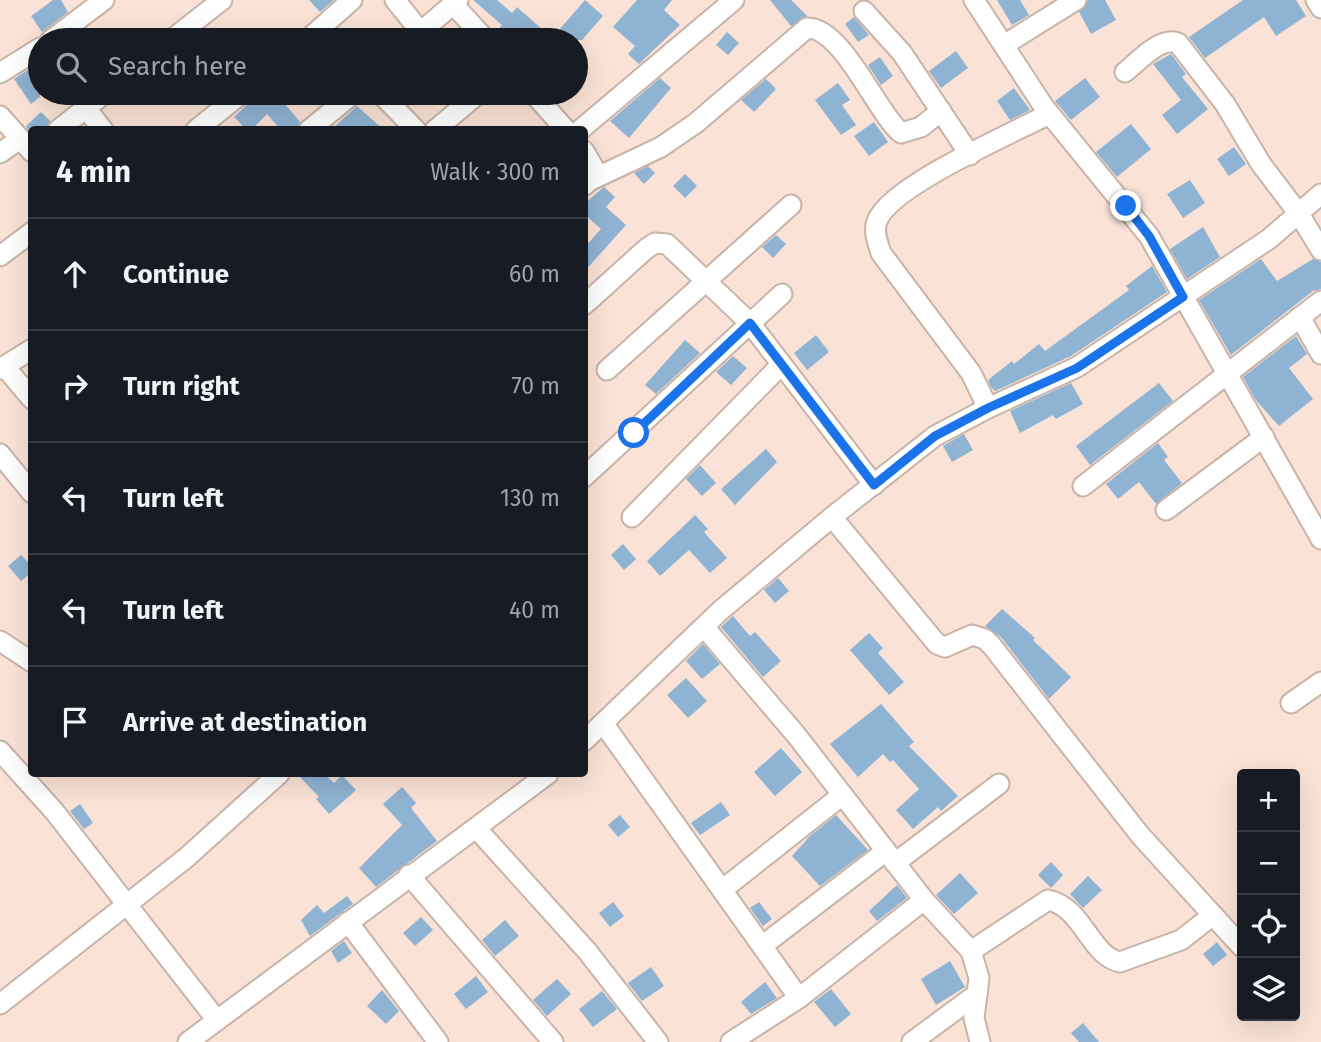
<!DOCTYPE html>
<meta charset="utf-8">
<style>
body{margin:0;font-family:"Fira Sans",sans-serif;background:#20242c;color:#f1f3f6}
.controls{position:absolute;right:21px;bottom:21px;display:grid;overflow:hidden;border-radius:7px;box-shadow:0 7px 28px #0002}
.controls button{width:63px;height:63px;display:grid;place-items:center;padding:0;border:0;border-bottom:2px solid #363941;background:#171b24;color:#f1f3f6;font:35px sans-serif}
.stop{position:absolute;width:21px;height:21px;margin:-16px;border:5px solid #1a73e8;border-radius:50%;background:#fff}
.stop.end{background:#1a73e8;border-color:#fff;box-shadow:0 2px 7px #0008}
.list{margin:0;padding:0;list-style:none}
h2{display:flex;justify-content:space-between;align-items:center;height:91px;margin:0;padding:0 28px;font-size:30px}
h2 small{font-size:23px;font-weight:400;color:#9ea1a6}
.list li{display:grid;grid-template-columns:46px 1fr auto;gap:21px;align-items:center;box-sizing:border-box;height:112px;padding:0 28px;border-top:2px solid #363941}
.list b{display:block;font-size:26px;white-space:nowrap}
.list em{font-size:23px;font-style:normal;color:#9ea1a6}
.icon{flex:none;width:38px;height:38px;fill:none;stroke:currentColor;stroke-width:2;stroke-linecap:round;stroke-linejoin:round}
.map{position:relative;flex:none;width:1321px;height:1042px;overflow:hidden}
.search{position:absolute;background:#171b24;box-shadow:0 7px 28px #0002;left:28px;top:28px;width:560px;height:77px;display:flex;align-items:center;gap:18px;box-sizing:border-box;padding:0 24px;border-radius:38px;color:#9ea1a6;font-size:26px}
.panel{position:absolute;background:#171b24;box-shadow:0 7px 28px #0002;left:28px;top:126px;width:560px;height:651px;border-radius:7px}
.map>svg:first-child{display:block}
.building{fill:#8fb3d2}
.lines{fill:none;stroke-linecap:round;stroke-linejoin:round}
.minor-casing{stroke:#c9b3a7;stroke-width:23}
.minor{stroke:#fff;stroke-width:19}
.route{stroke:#1a73e8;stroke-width:9}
</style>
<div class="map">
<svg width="1321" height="1042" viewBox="0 0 1321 1042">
<rect width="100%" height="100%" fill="#fae3d6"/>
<g class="building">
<polygon points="53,0 61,0 68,12 42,32 31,16"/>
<polygon points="309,0 334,0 320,12"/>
<polygon points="473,0 497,0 512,13 517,7 552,38 585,0 603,16 582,40 510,40 498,30 502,25"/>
<polygon points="637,0 672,0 664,10 680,25 639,64 628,54 635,46 613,27"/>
<polygon points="770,0 791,0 807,16 791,26"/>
<polygon points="997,0 1020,0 1029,15 1012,25"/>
<polygon points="1088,0 1105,0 1116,20 1091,34 1079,12"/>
<polygon points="1243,0 1296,0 1306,16 1276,36 1264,17 1205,58 1189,37"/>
<polygon points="854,17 869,35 858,42 845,24"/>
<polygon points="727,32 739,43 728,55 716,45"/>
<polygon points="956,51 968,68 941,88 929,71"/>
<polygon points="1171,54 1186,74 1182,77 1208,109 1177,134 1162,115 1181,100 1153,64"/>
<polygon points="880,57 893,76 881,85 868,65"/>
<polygon points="40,62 40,97 31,104 14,79"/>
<polygon points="660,78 671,88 629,138 610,121"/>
<polygon points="1085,78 1100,97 1071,120 1055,101"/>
<polygon points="766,79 776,89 754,112 741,100"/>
<polygon points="838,83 850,100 842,105 856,125 841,135 815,100"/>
<polygon points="1014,88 1030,110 1010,120 997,101"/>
<polygon points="259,93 296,93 285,104 300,122 297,130 281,130 267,114 251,130 247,130 234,117"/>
<polygon points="357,106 384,130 331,130"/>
<polygon points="41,112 50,121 46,130 28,130 26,126"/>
<polygon points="874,122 888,142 869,156 854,136"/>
<polygon points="1131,124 1151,149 1117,177 1096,152"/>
<polygon points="1234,147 1246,164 1229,176 1217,159"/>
<polygon points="648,166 655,173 644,184 634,173"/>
<polygon points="685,174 697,186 685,198 673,186"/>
<polygon points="1190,180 1205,203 1183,218 1167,194"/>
<polygon points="604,187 615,197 606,207 626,225 584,272 584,248 601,229 584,214 584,204"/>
<polygon points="1203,227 1220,257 1187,279 1170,249"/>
<polygon points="776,235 786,244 773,258 762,247"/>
<polygon points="1261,259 1277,281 1313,259 1321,262 1321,289 1313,291 1231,355 1199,300"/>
<polygon points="1152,266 1167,292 1071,356 995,391 991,387 988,380 1012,361 1014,364 1039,344 1045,351 1129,290 1126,286"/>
<polygon points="816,335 829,352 807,370 794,353"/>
<polygon points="1296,336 1307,354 1289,368 1313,399 1279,426 1255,399 1243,377"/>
<polygon points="685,340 700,353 656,394 645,385"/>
<polygon points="733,356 747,368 731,385 716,372"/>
<polygon points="1071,383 1083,404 1056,419 1053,415 1020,433 1010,411"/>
<polygon points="1159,383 1173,401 1090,465 1076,446"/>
<polygon points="964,434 973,450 952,462 943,446"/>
<polygon points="1158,443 1168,457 1164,460 1182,483 1156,504 1139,482 1118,499 1106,484"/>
<polygon points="766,449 777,462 735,505 721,489"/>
<polygon points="700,465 716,483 702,496 686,479"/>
<polygon points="695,515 708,529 704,532 727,558 710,573 689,550 660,576 647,561"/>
<polygon points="623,544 636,559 624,570 611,555"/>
<polygon points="21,555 32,566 32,572 21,581 8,566"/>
<polygon points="778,578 789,591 775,603 764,590"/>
<polygon points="1002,609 1035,638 1033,640 1071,677 1049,699 1001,637 985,626"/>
<polygon points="733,616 750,636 755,632 781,661 763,677 721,627"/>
<polygon points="869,633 883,648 878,653 904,682 889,695 850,650"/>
<polygon points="703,644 720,664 702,679 686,661"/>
<polygon points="686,678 707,701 688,718 667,695"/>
<polygon points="881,704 914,742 909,746 958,796 941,811 938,807 913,829 896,810 919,789 893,760 890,762 883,754 858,777 830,744"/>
<polygon points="781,748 802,772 775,796 754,772"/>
<polygon points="297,774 325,774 334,783 342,775 356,790 329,814 316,799 319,797"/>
<polygon points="402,787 416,803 411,808 437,841 376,887 359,868 402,825 383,804"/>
<polygon points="721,802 730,815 700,835 691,823"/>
<polygon points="80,804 93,823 84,829 70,811"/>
<polygon points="620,815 630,827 618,837 608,825"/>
<polygon points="836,815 868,850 820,886 792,856 810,836"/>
<polygon points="1051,862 1063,875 1051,888 1038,875"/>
<polygon points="960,873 978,893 954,914 936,895"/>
<polygon points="1088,876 1102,890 1083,908 1070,894"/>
<polygon points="897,885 907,898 877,921 869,911"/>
<polygon points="347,896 353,904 310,936 301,920 317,905 324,913"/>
<polygon points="613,902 624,916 610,927 599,913"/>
<polygon points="759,902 772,919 763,926 750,908"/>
<polygon points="421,917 433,930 415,946 403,933"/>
<polygon points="505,920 519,936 495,956 482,940"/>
<polygon points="344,941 352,953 338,963 331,951"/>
<polygon points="1217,942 1227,955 1213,966 1203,954"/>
<polygon points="950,961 965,987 936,1005 921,979"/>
<polygon points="651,967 664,986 642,1001 628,983"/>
<polygon points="476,976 488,992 466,1009 454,994"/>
<polygon points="557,979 571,994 547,1016 533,1000"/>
<polygon points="765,982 777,998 751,1014 741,1002"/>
<polygon points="831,989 851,1014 835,1027 814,1002"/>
<polygon points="382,990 399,1011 386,1024 367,1006"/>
<polygon points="602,991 617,1009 593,1027 579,1009"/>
<polygon points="1083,1023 1099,1042 1079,1042 1071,1033"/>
</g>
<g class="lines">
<g class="minor-casing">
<g id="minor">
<polyline points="395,0 420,31"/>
<polyline points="974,0 1044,107 1149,236 1321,539"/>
<polyline points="1316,0 1321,8"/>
<polyline points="453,4 486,40"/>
<polyline points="864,11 902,53 970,155"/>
<polyline points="51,40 104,0"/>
<polyline points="171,40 222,0"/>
<polyline points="307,40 352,0"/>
<polyline points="411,40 458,0"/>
<polyline points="1004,45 1076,0"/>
<path d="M1125,72C1138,62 1160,36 1178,43L1225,104L1261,164L1299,214L1321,250"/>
<polyline points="0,73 40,48"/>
<polyline points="380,93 416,130"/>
<polyline points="533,93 566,130"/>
<polyline points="86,108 103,130"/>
<polyline points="0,116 32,152"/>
<polyline points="58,130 105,93"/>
<polyline points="196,130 242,93"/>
<polyline points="309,130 354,93"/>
<polyline points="435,130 479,93"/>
<polyline points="580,130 734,0"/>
<polyline points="584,151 595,170 585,185"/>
<polyline points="0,153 20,139"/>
<path d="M589,181L661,147L696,123L807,28C842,27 877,113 901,133L921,127L941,111"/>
<polyline points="0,256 32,232"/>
<polyline points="584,305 646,249 655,243 667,244 750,323 874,485"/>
<polyline points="1300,317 1321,354"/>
<polyline points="4,366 32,399"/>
<polyline points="0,369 32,349"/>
<polyline points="607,370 791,205"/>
<path d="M988,408L971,373L881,253C878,243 873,232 877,221C890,186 1013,133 1049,114"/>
<polyline points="0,454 32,493"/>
<polyline points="584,477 782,294"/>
<polyline points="1083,486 1321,301"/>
<polyline points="1166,510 1264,437"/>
<polyline points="632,517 781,365"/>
<polyline points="832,517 937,644 945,647 972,635 985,639 992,646 1140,835 1242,947"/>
<polyline points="705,628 797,736 924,900 971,951 979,978 974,1018 980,1042"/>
<polyline points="0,641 32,662"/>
<polyline points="1291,703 1321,682"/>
<polyline points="603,723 799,998"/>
<polyline points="584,741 720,611 832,517 935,436 988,408 1077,367 1269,239 1321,194"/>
<polyline points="0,751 54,811 216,1019"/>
<polyline points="476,828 587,951 658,1042"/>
<polyline points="895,863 999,784"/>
<polyline points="409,875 553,1042"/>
<polyline points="722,890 841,796"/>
<polyline points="348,922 438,1042"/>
<polyline points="762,946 886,851"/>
<path d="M971,951L1048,900C1083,907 1090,956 1120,962L1181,940L1213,915"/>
<polyline points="0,1004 186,858 279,774"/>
<polyline points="188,1042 548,774"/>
<polyline points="731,1042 799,998 924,900"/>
<polyline points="912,1042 977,994"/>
</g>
</g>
<use href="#minor" class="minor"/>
</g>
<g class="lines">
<polyline class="route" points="634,433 750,323 874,485 935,436 988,408 1077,368 1183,297 1149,236 1126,206"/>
</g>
</svg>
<div class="controls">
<button>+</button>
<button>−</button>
<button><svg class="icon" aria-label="locate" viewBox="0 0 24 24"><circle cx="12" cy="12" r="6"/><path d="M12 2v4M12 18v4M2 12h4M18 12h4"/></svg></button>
<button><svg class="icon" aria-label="layers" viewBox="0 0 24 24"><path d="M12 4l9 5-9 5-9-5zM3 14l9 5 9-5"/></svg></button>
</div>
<div class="stop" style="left:634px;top:433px"></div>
<div class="stop end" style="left:1126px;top:206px"></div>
<div class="search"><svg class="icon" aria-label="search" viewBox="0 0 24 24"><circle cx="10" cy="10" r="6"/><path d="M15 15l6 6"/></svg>Search here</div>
<section class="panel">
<h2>4 min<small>Walk · 300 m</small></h2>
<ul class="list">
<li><svg class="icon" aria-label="ahead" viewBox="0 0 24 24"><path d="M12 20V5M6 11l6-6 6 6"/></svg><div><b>Continue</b></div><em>60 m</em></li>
<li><svg class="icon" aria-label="right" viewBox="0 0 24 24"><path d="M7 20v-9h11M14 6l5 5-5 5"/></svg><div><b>Turn right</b></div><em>70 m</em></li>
<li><svg class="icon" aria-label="left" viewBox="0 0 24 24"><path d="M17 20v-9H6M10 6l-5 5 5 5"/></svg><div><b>Turn left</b></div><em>130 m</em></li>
<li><svg class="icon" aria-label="left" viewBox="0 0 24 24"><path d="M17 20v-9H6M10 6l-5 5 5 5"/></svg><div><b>Turn left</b></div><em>40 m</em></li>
<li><svg class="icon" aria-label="arrive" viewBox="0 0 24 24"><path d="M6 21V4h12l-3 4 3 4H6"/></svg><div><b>Arrive at destination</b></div></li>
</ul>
</section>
</div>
